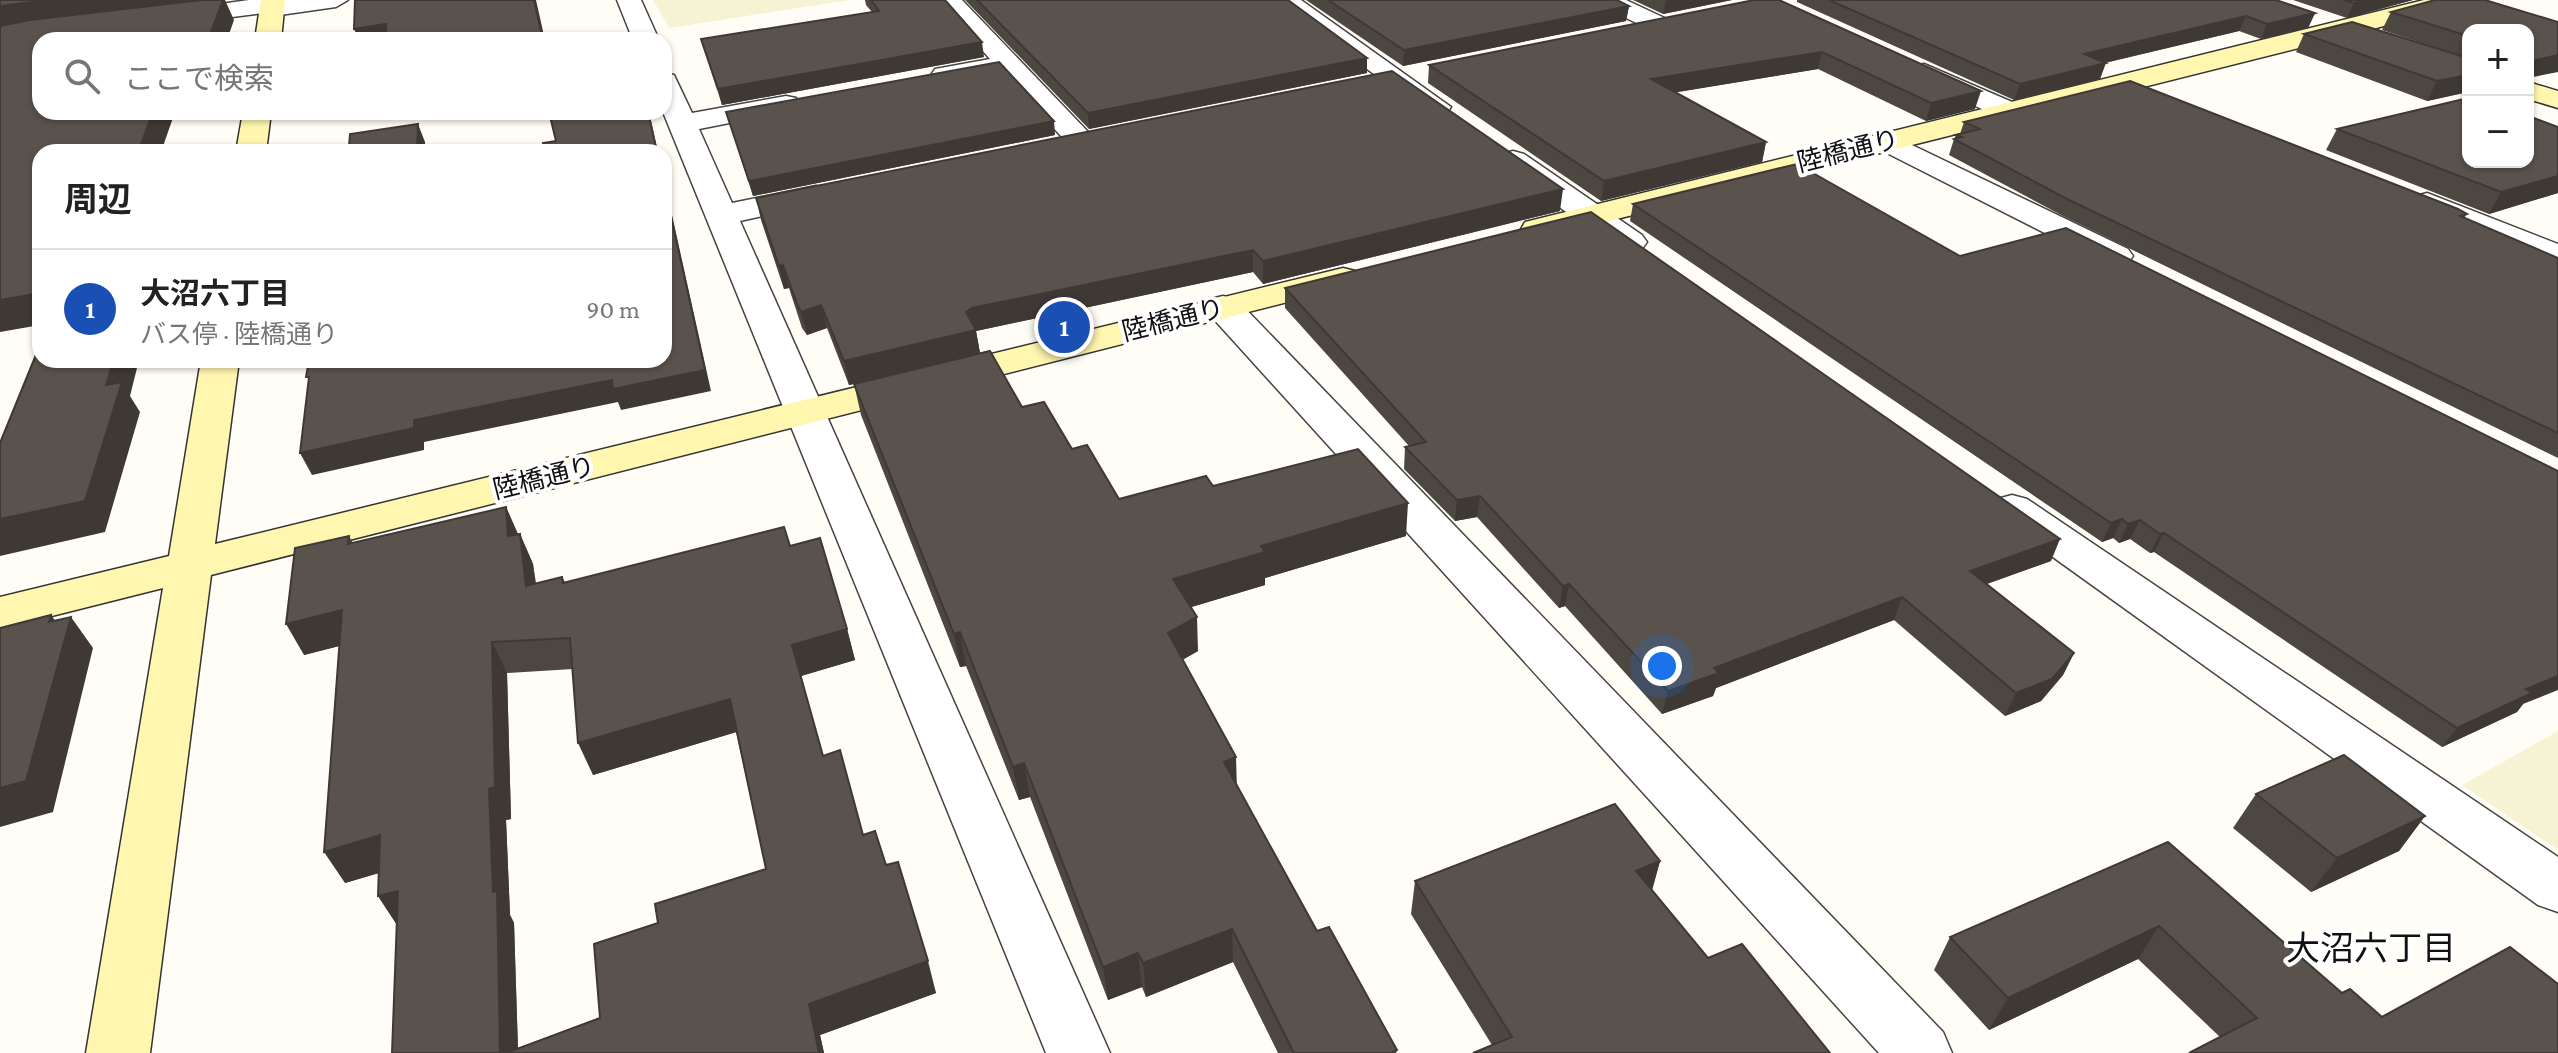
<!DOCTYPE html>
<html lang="ja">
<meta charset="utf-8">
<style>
body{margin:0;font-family:"Crimson Pro","Noto Sans JP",serif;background:#f2f2f2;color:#222}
.controls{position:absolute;right:24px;top:24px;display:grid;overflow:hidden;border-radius:16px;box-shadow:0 2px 6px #0004}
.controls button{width:72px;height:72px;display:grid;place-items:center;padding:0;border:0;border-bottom:2px solid #e0e0e0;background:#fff;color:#222;font:40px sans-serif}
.you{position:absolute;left:1662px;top:666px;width:28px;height:28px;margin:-20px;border:6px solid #fff;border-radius:50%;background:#1a73e8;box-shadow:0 0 0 12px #1a73e833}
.badge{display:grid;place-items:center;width:52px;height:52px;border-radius:50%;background:#c4262e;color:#fff;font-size:26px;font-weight:700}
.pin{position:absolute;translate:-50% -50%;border:4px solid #fff;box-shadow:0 2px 8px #0006}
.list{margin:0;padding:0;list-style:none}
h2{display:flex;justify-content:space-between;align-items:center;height:104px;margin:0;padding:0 32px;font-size:34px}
h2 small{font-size:26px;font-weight:400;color:#767676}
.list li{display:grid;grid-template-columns:52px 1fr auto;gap:24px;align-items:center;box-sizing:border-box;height:120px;padding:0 32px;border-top:2px solid #e0e0e0}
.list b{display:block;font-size:30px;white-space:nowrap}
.list p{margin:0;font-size:26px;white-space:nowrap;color:#767676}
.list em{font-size:26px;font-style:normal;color:#767676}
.icon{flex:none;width:44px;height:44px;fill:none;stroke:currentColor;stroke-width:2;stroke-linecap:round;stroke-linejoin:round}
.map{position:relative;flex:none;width:2558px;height:1053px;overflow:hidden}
.search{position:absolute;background:#fff;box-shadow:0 2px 6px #0004;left:32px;top:32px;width:640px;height:88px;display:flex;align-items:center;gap:20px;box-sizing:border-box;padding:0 28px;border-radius:24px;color:#767676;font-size:30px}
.panel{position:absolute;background:#fff;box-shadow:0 2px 6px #0004;left:32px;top:144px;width:640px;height:224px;border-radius:24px}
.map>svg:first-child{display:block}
.farmland{fill:#f6f3d4}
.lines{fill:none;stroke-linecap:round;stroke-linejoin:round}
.street-casing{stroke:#444;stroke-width:3}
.secondary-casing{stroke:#333;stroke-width:3}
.street{fill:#fff;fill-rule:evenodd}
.secondary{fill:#fff6b0;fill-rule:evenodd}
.wall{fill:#4d4742;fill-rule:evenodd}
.shaded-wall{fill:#3f3936}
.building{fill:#5a524d;stroke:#3f3936;stroke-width:2}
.labels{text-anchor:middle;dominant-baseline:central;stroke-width:8;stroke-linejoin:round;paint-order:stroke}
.street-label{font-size:26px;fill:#111;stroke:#fff}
.near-neighbourhood-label{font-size:34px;fill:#111;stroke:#fff}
</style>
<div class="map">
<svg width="2558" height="1053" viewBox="0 0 2558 1053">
<rect width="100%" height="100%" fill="#fffdf5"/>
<g class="farmland">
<polygon points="653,0 850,0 669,28"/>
<polygon points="2558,731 2558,850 2462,785"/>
</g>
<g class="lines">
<g class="street-casing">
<g id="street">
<polygon points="249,0 348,0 336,7 273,16 263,13 169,25 157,18 169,11"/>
<polygon points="617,0 641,0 659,40 633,40"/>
<polygon points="937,0 962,0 1092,136 1097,142 1092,148 1072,148 1002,72 944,83 935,81 931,75 935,69 990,59"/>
<polygon points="1273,0 1301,0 1451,107 1447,113 1427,113"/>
<polygon points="1595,0 1626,0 1671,21 1674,26 1662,33 1653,31 1599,5"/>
<polygon points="1924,64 2019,105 2023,111 2019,117 1999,117 1915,78 1911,72 1915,66"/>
<polygon points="664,73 674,75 692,113 786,96 796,98 800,104 796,110 786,112 699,129 732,203 816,186 827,188 832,195 827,202 740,221 1110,1053 1046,1053 663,112"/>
<polygon points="1885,132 2128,249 2133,256 2128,263 2116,266 2104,263 1875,147 1870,141 1875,135"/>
<polygon points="1513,151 1524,154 1642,235 1647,242 1642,249 1630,252 1618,249 1502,166 1498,160 1502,154"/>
<polygon points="2427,193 2558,244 2558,266 2416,210 2411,203 2416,196"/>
<polygon points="1223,296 1236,299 1943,1032 1952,1053 1879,1053 1210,315 1205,307 1210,299"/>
<polygon points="2012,495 2027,499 2558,857 2558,912 2538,905 1997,517 1990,508 1997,499"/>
</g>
</g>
<g class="secondary-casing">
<g id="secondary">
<polygon points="261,0 285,0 281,40 255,40"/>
<polygon points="2424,0 2463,0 2459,5 2355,34 1537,239 1525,236 1521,229 1525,222"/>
<polygon points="2528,82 2558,91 2558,108 2528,99"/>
<polygon points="243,112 271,112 266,152 236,152"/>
<polygon points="1343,268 1355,271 1360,278 1355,285 211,575 150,1053 86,1053 163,588 0,629 0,597 169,556 201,360 239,360 215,544"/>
</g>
</g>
<use href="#street" class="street"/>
<use href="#secondary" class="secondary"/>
</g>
<g class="wall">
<polygon points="865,0 945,0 984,57 722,105 701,39 872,12 866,5"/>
<polygon points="965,0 1288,0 1367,58 1367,73 1089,129"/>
<polygon points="1306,0 1617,0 1629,6 1626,21 1403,66"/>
<polygon points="1633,0 1732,0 1663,14"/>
<polygon points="1754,0 1975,109 1926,121 1818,69 1676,92 1766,142 1762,162 1601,201 1428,83 1429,65"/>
<polygon points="1797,0 2276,0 2315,13 2308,28 2261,39 2239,31 2105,63 2100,79 2014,100 1797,2"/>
<polygon points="2293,0 2413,0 2347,18"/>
<polygon points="2391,12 2468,30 2468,58 2382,30"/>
<polygon points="2304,34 2468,58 2468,92 2427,101 2296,52"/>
<polygon points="726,112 1055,135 753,196"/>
<polygon points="1964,122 2467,214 2464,218 2558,258 2558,458 2063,216 1949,155 1954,139 1956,135 1960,134"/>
<polygon points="2558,127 2558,193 2489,214 2326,150 2337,129"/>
<polygon points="756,198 1560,211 1263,284 1253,272 976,331 980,353 1022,407 1072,449 1119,499 1213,486 1406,536 1265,578 1265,585 1191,607 1198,651 1182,660 1237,786 1317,931 1397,1050 1396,1053 1278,1053 1233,962 1146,997 1142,987 1108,1000 1030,797 1019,800 966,666 960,667 861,415 854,384 849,385 827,328 807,335 802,328 789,288 784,289 761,220"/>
<polygon points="1633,204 1960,256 2555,470 2523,704 2517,712 2442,747 2154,552 2150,553 2130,539 2119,543 2113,538 2102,542 1630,221"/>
<polygon points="1285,288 2051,561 1987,584 2074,653 2063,675 2041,701 2005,716 1894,620 1716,688 1713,696 1662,714 1565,606 1559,608 1477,517 1455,521 1404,469 1405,447 1409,446 1285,308"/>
<path d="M506,507L518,534H520L533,564L536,583L562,577L565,582L790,546L847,629L855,660L801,676L823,756L863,834L886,865L936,993L820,1035L824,1053H392L397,925L378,896L379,873L345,883L339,646L304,655L349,536L353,543ZM573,669L593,775L736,732L766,869L658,923L600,1018L518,1048L514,923L510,915L506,820L511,819L507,673Z"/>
<polygon points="2256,794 2425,816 2399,851 2311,892 2233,828"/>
<polygon points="2168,842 2342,993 2382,1017 2558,1053 2220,1037 2138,959 1989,1030 1934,970 1950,937"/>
<polygon points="1660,861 1652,890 1708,958 1492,1045 1411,914 1415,881"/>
</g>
<g class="shaded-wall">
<polygon points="49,0 226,0 225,0 234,20 227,40 0,31 0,6"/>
<polygon points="534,0 536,0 545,40 543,40"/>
<polygon points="1666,0 1732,0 1663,14"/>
<polygon points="2366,0 2413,0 2347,18 2354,3"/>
<polygon points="1629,6 1626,21 1403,66 1404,50"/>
<polygon points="2315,13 2308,28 2261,39 2267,24"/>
<polygon points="2246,16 2239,31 2078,69 2084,54"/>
<polygon points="386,24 392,40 359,40 354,29"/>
<polygon points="982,42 984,57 722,105 718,89"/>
<polygon points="1822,52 1818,69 1648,97 1651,79"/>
<polygon points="2558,55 2558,72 2528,78 2528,62"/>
<polygon points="1367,58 1367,73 1089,129 1088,113"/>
<polygon points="2106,63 2100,79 2014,100 2020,84"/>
<polygon points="2468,75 2468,92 2427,101 2437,81"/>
<polygon points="1981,91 1975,109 1926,121 1931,103"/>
<polygon points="153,112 175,112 161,152 138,152"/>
<polygon points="648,112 649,112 658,152 657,152"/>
<polygon points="1054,121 1055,135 753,196 749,181"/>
<polygon points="418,124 425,142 425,152 417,152"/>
<polygon points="1766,142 1762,162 1601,201 1604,181"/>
<polygon points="2558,176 2558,193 2489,214 2501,192"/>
<polygon points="664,179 711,391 621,410 618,402 424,442 424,450 312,475 300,453 414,420 664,185"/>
<polygon points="1563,189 1560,211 1263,284 1263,261"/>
<polygon points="1253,250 1253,272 976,331 980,353 849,385 844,361 966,312 972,308"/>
<polygon points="783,265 789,288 784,289 779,266"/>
<polygon points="40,293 40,325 0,332 0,300"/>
<polygon points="821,305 827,328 807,335 801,312"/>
<polygon points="114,360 139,360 130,396 140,412 105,532 0,556 0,519 106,385"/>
<polygon points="1480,496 1477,517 1455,521 1457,500"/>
<polygon points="1408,503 1406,536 1265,578 1265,585 1175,612 1173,579 1261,546"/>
<polygon points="506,507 519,537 508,536"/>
<polygon points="2122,519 2113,538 2102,542 2111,523"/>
<polygon points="2140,520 2130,539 2119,543 2128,524"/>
<polygon points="2164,533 2154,552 2150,553 2160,534"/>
<polygon points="520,534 533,564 539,617 526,586"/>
<polygon points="2060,539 2051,561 1961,593 1970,571"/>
<polygon points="1569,584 1565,606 1559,608 1563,586"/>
<polygon points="1902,597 1894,620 1716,688 1713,696 1662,714 1668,691 1714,668"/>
<polygon points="342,610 359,641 304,655 286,624"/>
<polygon points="51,615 66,635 71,617 93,648 53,812 0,827 0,788"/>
<polygon points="1197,617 1198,651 1170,667 1168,633"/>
<polygon points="847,629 855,660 801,676 832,787 792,645"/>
<polygon points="960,632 966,666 960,667 954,634"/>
<polygon points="492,642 507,673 511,819 506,820 510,915 514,923 518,1053 500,1053 489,789"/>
<polygon points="2074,653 2063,675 2041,701 2005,716 2016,693"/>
<polygon points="2558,676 2558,690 2523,704 2517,712 2442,747 2457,728 2526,689"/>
<polygon points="730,699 740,731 593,775 578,743"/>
<polygon points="1236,757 1237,791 1224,762"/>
<polygon points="1024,763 1030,797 1019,800 1013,767"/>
<polygon points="2425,816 2399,851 2311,892 2337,858"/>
<polygon points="380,835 399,867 345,883 324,852"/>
<polygon points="1660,861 1651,894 1636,871"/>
<polygon points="398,891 399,928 378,896"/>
<polygon points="2159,926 2138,959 1989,1030 2008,998"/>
<polygon points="1232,929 1233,962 1146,997 1143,963"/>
<polygon points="1138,953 1142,987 1108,1000 1103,967"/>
<polygon points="928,961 936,993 820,1035 824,1053 819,1053 809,1004"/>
</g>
<g class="building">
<polygon points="0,0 49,0 0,6"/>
<polygon points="202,0 223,0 208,40 40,40 40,112 153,112 138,152 40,152 40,293 0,300 0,26 30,20"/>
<polygon points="355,0 534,0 543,40 386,40 386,24 354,29"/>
<polygon points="871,0 945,0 982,42 718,89 701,39 879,11"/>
<polygon points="977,0 1288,0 1367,58 1088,113"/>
<polygon points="1328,0 1617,0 1629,6 1404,50"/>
<polygon points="1754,0 1779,0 1981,91 1931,103 1822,52 1651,79 1766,142 1604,181 1429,65"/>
<polygon points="1829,0 2276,0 2315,13 2267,24 2246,16 2084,54 2106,63 2020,84"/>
<polygon points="2344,0 2366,0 2354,3"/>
<polygon points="2435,0 2485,0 2558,22 2558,55 2528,62 2528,30 2468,30 2468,36 2391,12"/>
<polygon points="2352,22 2468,58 2468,75 2437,81 2304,34"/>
<polygon points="999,62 1054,121 749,181 726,112"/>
<polygon points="1392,71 1563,189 1263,261 1253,250 972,308 966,312 976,330 844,361 821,305 801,312 797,304 783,265 779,266 756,198"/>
<polygon points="2130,81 2458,209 2467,214 2460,216 2558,258 2558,433 2069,200 1954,139 1962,137 1956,135 1980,129 1964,122"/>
<polygon points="2468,98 2468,162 2528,162 2528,116 2558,127 2558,176 2501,192 2337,129"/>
<polygon points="549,112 648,112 657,152 546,152 543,143 556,141"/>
<polygon points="418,124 417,152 333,152 333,149 349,146 350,134"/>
<polygon points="1797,164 1960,256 2066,228 2558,471 2558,676 2526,689 2532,693 2457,728 2164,533 2160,534 2140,520 2128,524 2122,519 2111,523 1633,204"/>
<polygon points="664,185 705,370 613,389 612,380 414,420 414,428 300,453 309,377 306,377 309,360 664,360"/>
<polygon points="1591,212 2060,539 1970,571 2074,653 2052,679 2016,693 1902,597 1714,668 1719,673 1668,691 1569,584 1563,586 1480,496 1457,500 1405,447 1426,442 1285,288"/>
<polygon points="40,345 40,360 114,360 106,385 122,382 85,501 0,519 0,443"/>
<polygon points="990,351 1022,407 1044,402 1072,449 1087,445 1119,499 1206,476 1213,486 1358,449 1408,503 1261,546 1265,552 1173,579 1197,617 1168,633 1236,757 1224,762 1317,931 1329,927 1397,1050 1391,1053 1294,1053 1232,929 1143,963 1138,953 1103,967 1024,763 1013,767 960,632 954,634 854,384"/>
<polygon points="506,507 508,536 520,534 526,586 562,577 563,583 784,527 790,546 820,538 847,629 792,645 823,756 840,750 863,835 875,831 886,865 898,862 928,961 809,1004 819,1053 506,1053 600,1018 594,944 658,923 655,904 766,869 730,699 578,743 570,638 492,642 495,787 489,789 493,892 497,891 500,1053 392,1053 398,891 378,896 380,835 324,852 342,610 286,624 295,548 349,536 348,544"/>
<polygon points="51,615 49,622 71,617 26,781 0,788 0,628"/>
<polygon points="2344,755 2425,816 2337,858 2256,794"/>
<polygon points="1615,804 1660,861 1636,871 1708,958 1742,944 1830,1053 1473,1053 1512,1037 1415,881"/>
<polygon points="2168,842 2342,993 2350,989 2382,1017 2510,947 2558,984 2558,1053 2189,1053 2257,1018 2159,926 2008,998 1950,937"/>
</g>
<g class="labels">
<g class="street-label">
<text transform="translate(1848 151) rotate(-14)">陸橋通り</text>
<text transform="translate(1173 320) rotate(-14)">陸橋通り</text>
<text transform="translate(544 478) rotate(-14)">陸橋通り</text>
</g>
<g class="near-neighbourhood-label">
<text x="2371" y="948">大沼六丁目</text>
</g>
</g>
</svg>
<div class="controls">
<button>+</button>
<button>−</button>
</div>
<div class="you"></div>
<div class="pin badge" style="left:1064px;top:327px;background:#1a4fb4">1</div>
<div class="search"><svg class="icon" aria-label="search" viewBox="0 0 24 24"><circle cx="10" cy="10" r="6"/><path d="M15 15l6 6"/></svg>ここで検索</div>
<section class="panel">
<h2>周辺<small></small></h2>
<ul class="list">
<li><span class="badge" style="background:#1a4fb4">1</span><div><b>大沼六丁目</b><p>バス停 · 陸橋通り</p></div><em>90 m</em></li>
</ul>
</section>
</div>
